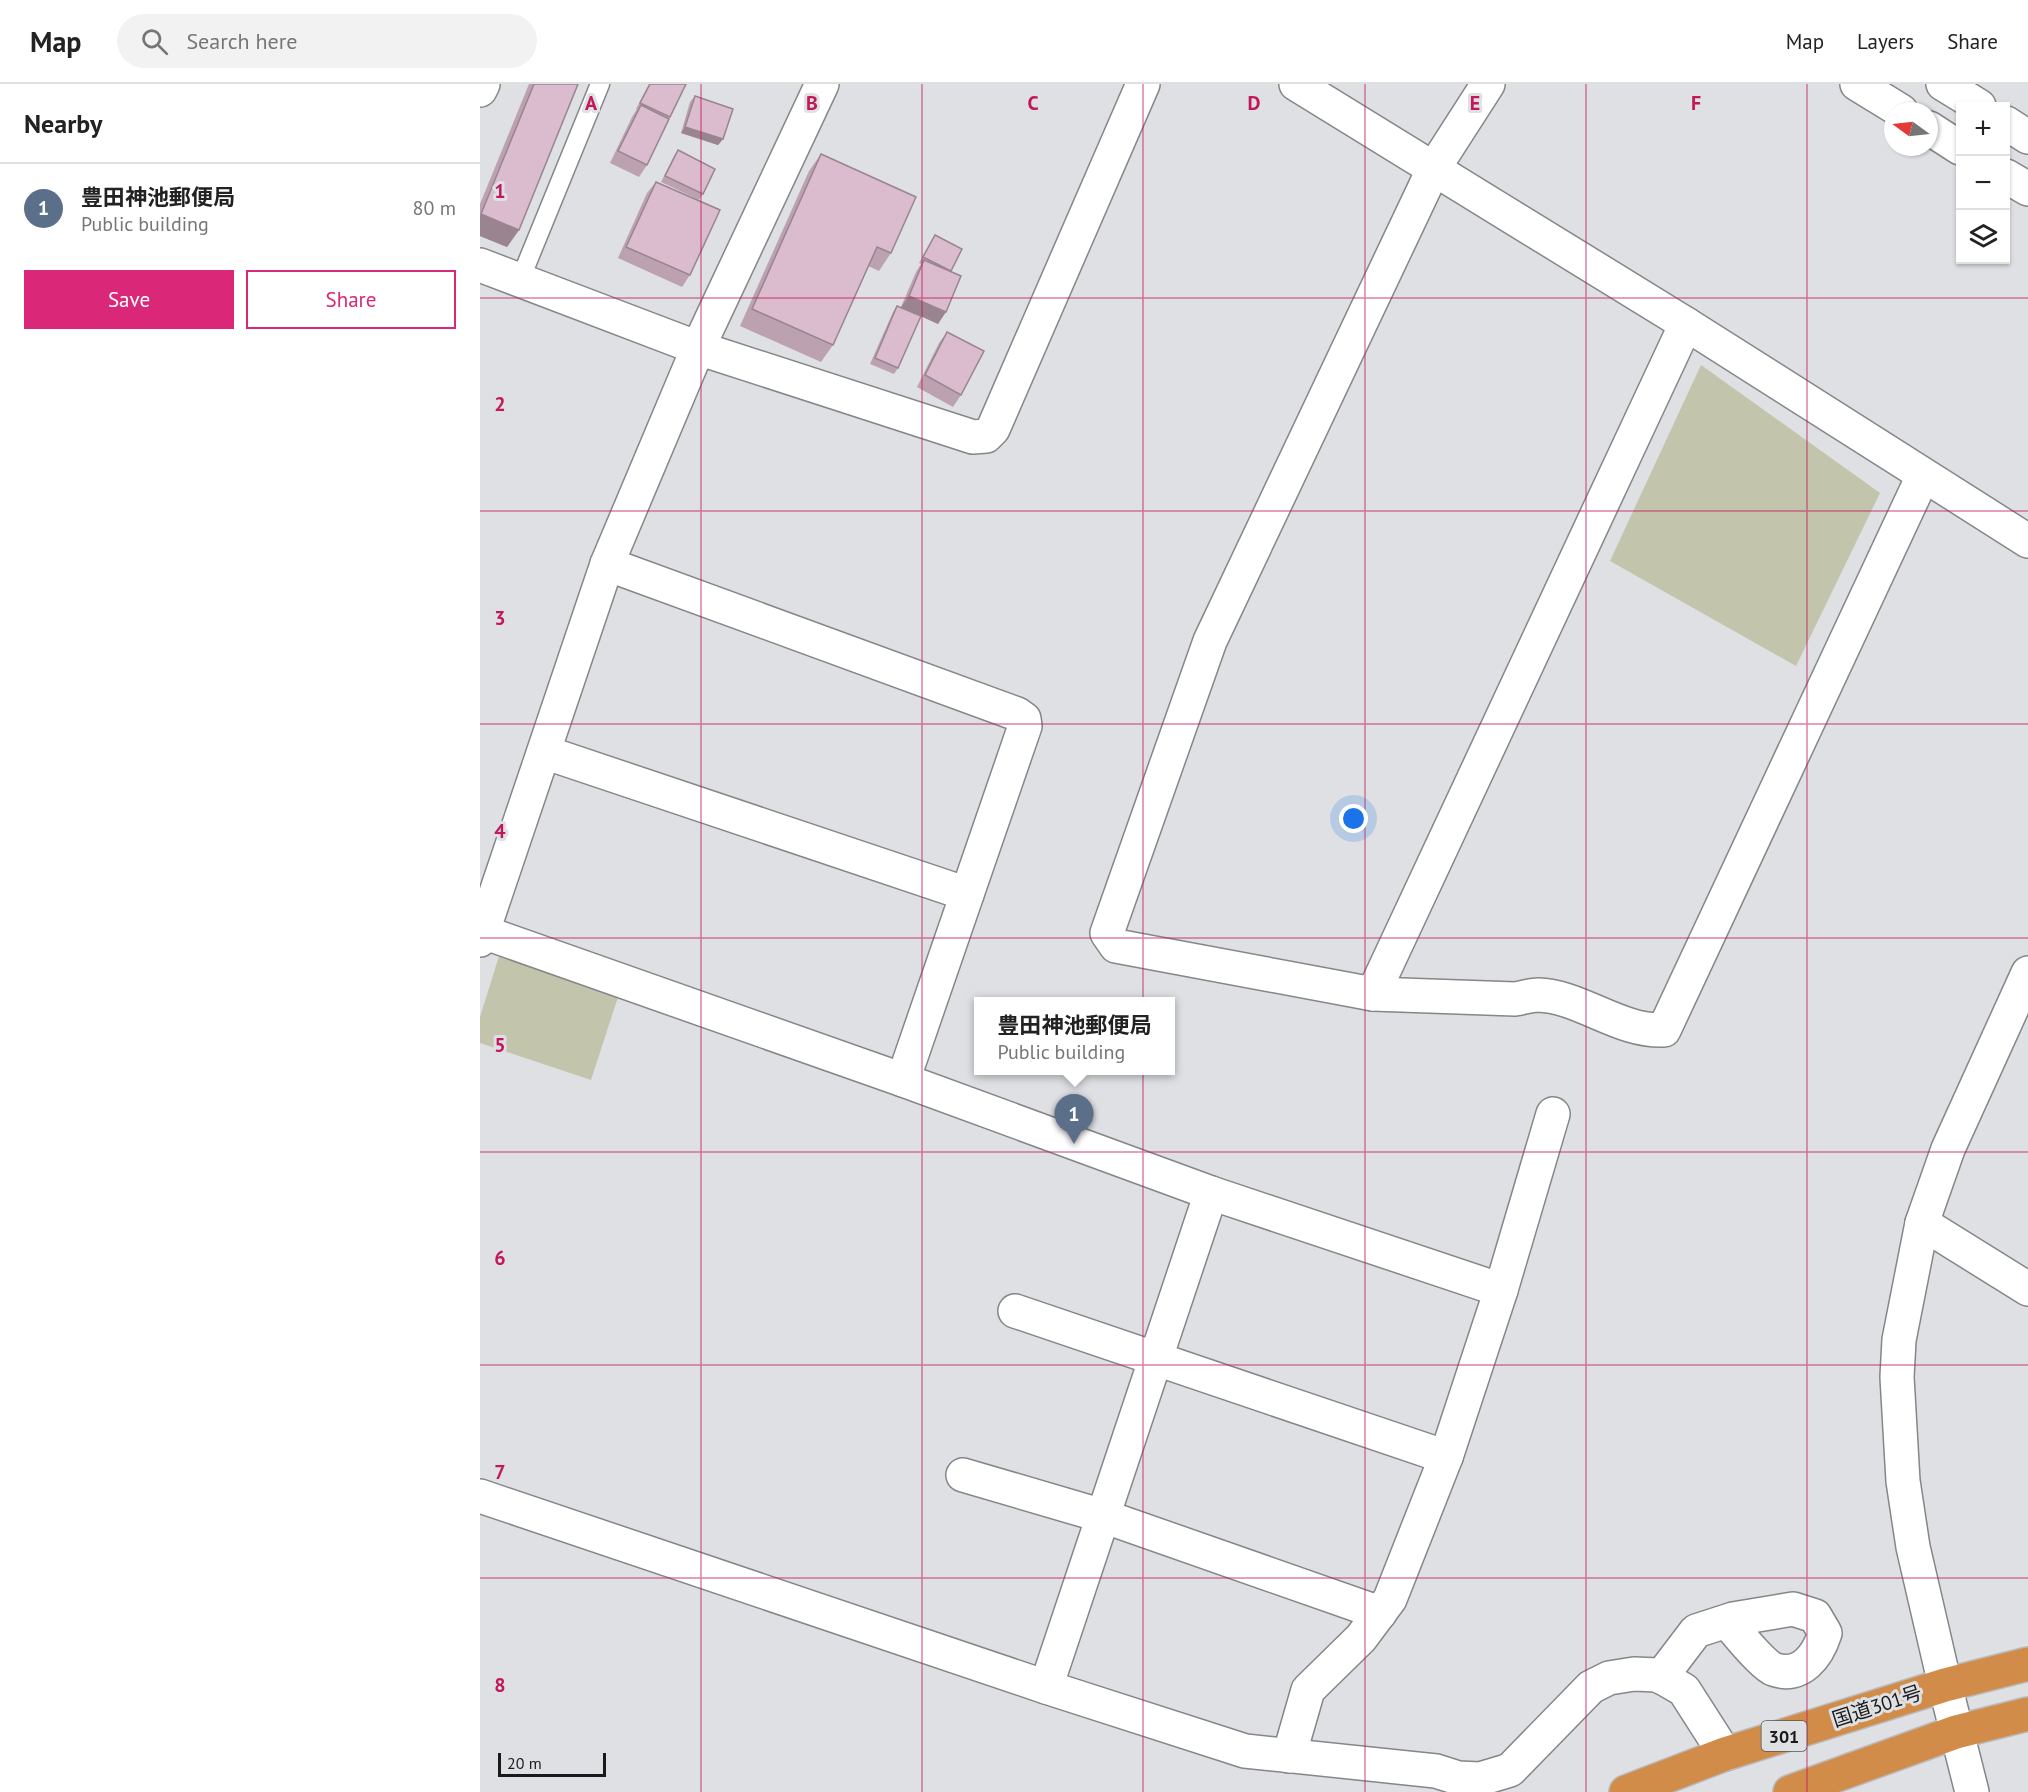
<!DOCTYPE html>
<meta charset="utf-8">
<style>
body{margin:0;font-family:"PT Sans","Noto Sans JP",sans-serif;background:#f2f2f2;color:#222}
.controls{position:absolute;right:18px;top:18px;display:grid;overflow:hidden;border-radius:0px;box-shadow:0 2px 4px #0004}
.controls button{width:54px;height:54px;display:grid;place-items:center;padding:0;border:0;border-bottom:2px solid #e0e0e0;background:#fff;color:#222;font:30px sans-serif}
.compass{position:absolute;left:1404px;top:18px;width:54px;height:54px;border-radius:50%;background:#fff;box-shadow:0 2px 4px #0004;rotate:285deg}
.scale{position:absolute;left:18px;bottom:15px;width:108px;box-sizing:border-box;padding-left:6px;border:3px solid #1a1a1b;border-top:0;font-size:16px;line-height:21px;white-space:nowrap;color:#1a1a1b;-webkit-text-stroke:4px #dee0e3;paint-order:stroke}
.you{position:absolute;left:874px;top:735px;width:21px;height:21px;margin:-15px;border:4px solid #fff;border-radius:50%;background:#1a73e8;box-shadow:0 0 0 9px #1a73e833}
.badge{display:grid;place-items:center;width:39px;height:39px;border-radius:50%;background:#db2777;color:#fff;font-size:20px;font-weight:700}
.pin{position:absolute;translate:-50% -50px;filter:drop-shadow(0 2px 3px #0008)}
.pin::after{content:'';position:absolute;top:32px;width:21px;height:18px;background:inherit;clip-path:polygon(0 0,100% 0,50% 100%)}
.popup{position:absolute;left:494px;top:913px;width:201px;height:78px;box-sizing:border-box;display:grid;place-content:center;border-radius:0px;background:#fff;filter:drop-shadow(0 2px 4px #0005);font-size:20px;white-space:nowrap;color:#767676}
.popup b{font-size:22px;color:#222}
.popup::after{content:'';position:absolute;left:50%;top:100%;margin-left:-12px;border:12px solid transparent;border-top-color:#fff}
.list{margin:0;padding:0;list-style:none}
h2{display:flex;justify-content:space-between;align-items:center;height:78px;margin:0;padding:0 24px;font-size:26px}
h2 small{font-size:20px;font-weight:400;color:#767676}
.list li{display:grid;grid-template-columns:39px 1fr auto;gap:18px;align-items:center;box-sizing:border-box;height:90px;padding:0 24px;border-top:2px solid #e0e0e0}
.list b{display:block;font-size:22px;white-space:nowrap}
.list p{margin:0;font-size:20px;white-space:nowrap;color:#767676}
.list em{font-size:20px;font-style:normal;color:#767676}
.actions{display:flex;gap:12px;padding:18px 24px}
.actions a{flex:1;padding:14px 0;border:2px solid #db2777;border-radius:0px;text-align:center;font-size:21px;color:#db2777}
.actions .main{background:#db2777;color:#fff}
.icon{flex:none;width:33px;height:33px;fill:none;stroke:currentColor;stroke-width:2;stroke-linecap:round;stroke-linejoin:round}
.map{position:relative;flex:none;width:1548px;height:1708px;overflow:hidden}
header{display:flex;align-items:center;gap:36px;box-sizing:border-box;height:84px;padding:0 30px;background:#fff;border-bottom:2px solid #e0e0e0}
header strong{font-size:28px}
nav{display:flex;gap:33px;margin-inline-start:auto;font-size:21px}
.search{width:420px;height:54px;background:#f2f2f2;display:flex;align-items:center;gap:15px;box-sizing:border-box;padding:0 21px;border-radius:33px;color:#767676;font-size:22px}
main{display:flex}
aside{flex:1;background:#fff}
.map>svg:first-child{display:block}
.green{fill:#c2c4ab}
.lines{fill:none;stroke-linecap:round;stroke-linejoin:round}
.service-casing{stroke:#848688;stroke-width:21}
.minor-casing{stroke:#848688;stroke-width:36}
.tertiary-casing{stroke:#848688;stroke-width:36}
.trunk-casing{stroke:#bababb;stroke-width:36}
.service{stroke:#fff;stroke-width:18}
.minor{stroke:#fff;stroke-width:33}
.tertiary{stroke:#fff;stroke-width:33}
.trunk{stroke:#d28c4a;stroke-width:33}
.wall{fill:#bca2b1}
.shaded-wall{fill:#998490}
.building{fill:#dbbcce;stroke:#998490;stroke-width:1.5}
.grid{fill:none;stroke:#c2185b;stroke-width:1.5;stroke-opacity:0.55}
.labels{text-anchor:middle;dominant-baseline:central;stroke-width:6;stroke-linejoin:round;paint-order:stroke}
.shield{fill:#dee0e3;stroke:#555557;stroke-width:1.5}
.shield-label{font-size:18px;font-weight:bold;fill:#1a1a1b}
.street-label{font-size:20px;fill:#1a1a1b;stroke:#dee0e3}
.grid-label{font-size:20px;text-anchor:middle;font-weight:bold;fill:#c2185b;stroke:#dee0e3;stroke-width:6;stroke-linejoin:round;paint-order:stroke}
</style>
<header>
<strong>Map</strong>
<div class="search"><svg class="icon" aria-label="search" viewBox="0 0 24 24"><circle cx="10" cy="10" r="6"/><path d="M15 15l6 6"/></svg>Search here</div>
<nav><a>Map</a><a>Layers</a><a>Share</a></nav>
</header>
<main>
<aside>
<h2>Nearby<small></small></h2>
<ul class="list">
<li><span class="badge" style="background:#5c6f8a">1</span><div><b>豊田神池郵便局</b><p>Public building</p></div><em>80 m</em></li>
</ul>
<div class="actions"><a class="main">Save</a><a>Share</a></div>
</aside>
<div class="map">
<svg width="1548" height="1708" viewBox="0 0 1548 1708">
<rect width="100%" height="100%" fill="#dee0e3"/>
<g class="green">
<polygon points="1221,281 1400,409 1316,582 1130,477"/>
<polygon points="20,869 139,910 111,996 0,959 0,933"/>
</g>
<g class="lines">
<g class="service-casing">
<polyline id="service" points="40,196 120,0"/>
</g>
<g class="minor-casing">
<g id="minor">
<polyline points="816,0 1206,240 1548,457"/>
<path d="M1008,0L954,84L730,557L627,849L636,862L893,910L1035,915C1042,914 1051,911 1058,911C1100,912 1139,948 1184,946L1443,392"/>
<polyline points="0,6 3,0"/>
<polyline points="0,181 218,264 493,353 506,352 513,345 663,0"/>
<polyline points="127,480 537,630 544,635 545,642 423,996"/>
<polyline points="64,668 487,810"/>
<polyline points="3,848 423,996 731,1109 1021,1206 966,1373 910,1515 881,1554 828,1606 809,1672"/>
<polyline points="0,856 127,480 218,264 342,0"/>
<polyline points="893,910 1206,240"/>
<polyline points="1442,1139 1548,1205"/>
<polyline points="1021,1206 1073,1030"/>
<polyline points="535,1227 966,1373"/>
<polyline points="483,1391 623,1432 900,1529"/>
<polyline points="0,1412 566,1603 765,1667 956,1687 978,1694 1000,1695 1030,1686 1111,1603 1129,1594 1154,1590 1178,1591 1204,1606 1245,1670"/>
<path d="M1181,1593L1216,1547L1253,1535L1313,1525L1335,1532L1345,1549C1338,1571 1321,1596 1293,1585C1284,1582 1255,1547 1247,1537"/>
<polyline points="1465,1601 1492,1708"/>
<polyline points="566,1603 731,1109"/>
</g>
</g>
<g class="tertiary-casing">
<g id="tertiary">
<polyline points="1377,0 1421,27"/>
<polyline points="1463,0 1499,22"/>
<polyline points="1526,39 1548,53"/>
<polyline points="1449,44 1480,64"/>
<polyline points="1526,92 1548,105"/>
<polyline points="1465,1601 1433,1463 1423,1397 1417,1293 1419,1256 1442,1139 1468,1065 1548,889"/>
</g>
</g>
<g class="trunk-casing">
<g id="trunk">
<polyline points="1146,1708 1245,1670 1465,1601 1548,1580"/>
<polyline points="1310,1708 1476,1648 1548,1630"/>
</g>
</g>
<use href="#service" class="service"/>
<use href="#minor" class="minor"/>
<use href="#tertiary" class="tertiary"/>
<use href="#trunk" class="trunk"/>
</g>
<g class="wall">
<polygon points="49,0 98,0 39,146 27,163 0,152 0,120"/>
<polygon points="169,0 206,0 167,81 159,93 130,79 152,33 157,25 156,25"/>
<polygon points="215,12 243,55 238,61 201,49 210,18"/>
<polygon points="198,66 223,110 219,116 181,98 194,72"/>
<polygon points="341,70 411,169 399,187 388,182 353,261 341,278 260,242 329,87"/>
<polygon points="176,98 210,191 202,203 138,174 167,109"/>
<polygon points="455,151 471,188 458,240 421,223 436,188 441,180 439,179"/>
<polygon points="417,222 418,284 414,290 390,280 413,228"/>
<polygon points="467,248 481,311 473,323 437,303 459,259"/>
</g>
<g class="shaded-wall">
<polygon points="205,43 243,55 238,61 201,49"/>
<polygon points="1,130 39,146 27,163 0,152 0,132"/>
<polygon points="429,212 466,228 458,240 421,223"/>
</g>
<g class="building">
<polygon points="54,0 98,0 39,146 1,130"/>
<polygon points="170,0 206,0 190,33 160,19"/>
<polygon points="215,12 253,25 243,55 205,43"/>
<polygon points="161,21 189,35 167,81 138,67"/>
<polygon points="198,66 235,85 223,110 185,92"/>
<polygon points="341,70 436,113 411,169 397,163 353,261 272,225"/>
<polygon points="176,98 240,126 210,191 146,163"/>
<polygon points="455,151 482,165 471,187 443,173"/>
<polygon points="444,176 481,192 466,228 429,212"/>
<polygon points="417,222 441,232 418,284 395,274"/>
<polygon points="467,248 504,267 481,311 445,291"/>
</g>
<path class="grid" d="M221,0V1708M442,0V1708M663,0V1708M885,0V1708M1106,0V1708M1327,0V1708M0,214H1548M0,427H1548M0,640H1548M0,854H1548M0,1068H1548M0,1281H1548M0,1494H1548"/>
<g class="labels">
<rect class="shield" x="1281.5" y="1637" width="45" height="30" rx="4.5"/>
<g class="shield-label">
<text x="1304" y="1652">301</text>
</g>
<g class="street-label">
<text transform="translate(1397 1622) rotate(-18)">国道301号</text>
</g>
</g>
<g class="grid-label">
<text x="111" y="26">A</text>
<text x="332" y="26">B</text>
<text x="553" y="26">C</text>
<text x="774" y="26">D</text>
<text x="995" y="26">E</text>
<text x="1216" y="26">F</text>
<text x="20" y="114">1</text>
<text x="20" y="327">2</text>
<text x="20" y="541">3</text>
<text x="20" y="754">4</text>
<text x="20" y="968">5</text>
<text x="20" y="1181">6</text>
<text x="20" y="1395">7</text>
<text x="20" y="1608">8</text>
</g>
</svg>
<div class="controls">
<button>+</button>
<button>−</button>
<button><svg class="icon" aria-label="layers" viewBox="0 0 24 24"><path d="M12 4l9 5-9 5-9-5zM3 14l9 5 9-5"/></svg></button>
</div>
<svg class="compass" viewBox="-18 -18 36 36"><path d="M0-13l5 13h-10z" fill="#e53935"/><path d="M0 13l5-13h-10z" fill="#767676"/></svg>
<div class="scale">20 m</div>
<div class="you"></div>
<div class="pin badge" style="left:594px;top:1060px;background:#5c6f8a">1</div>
<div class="popup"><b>豊田神池郵便局</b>Public building</div>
</div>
</main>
